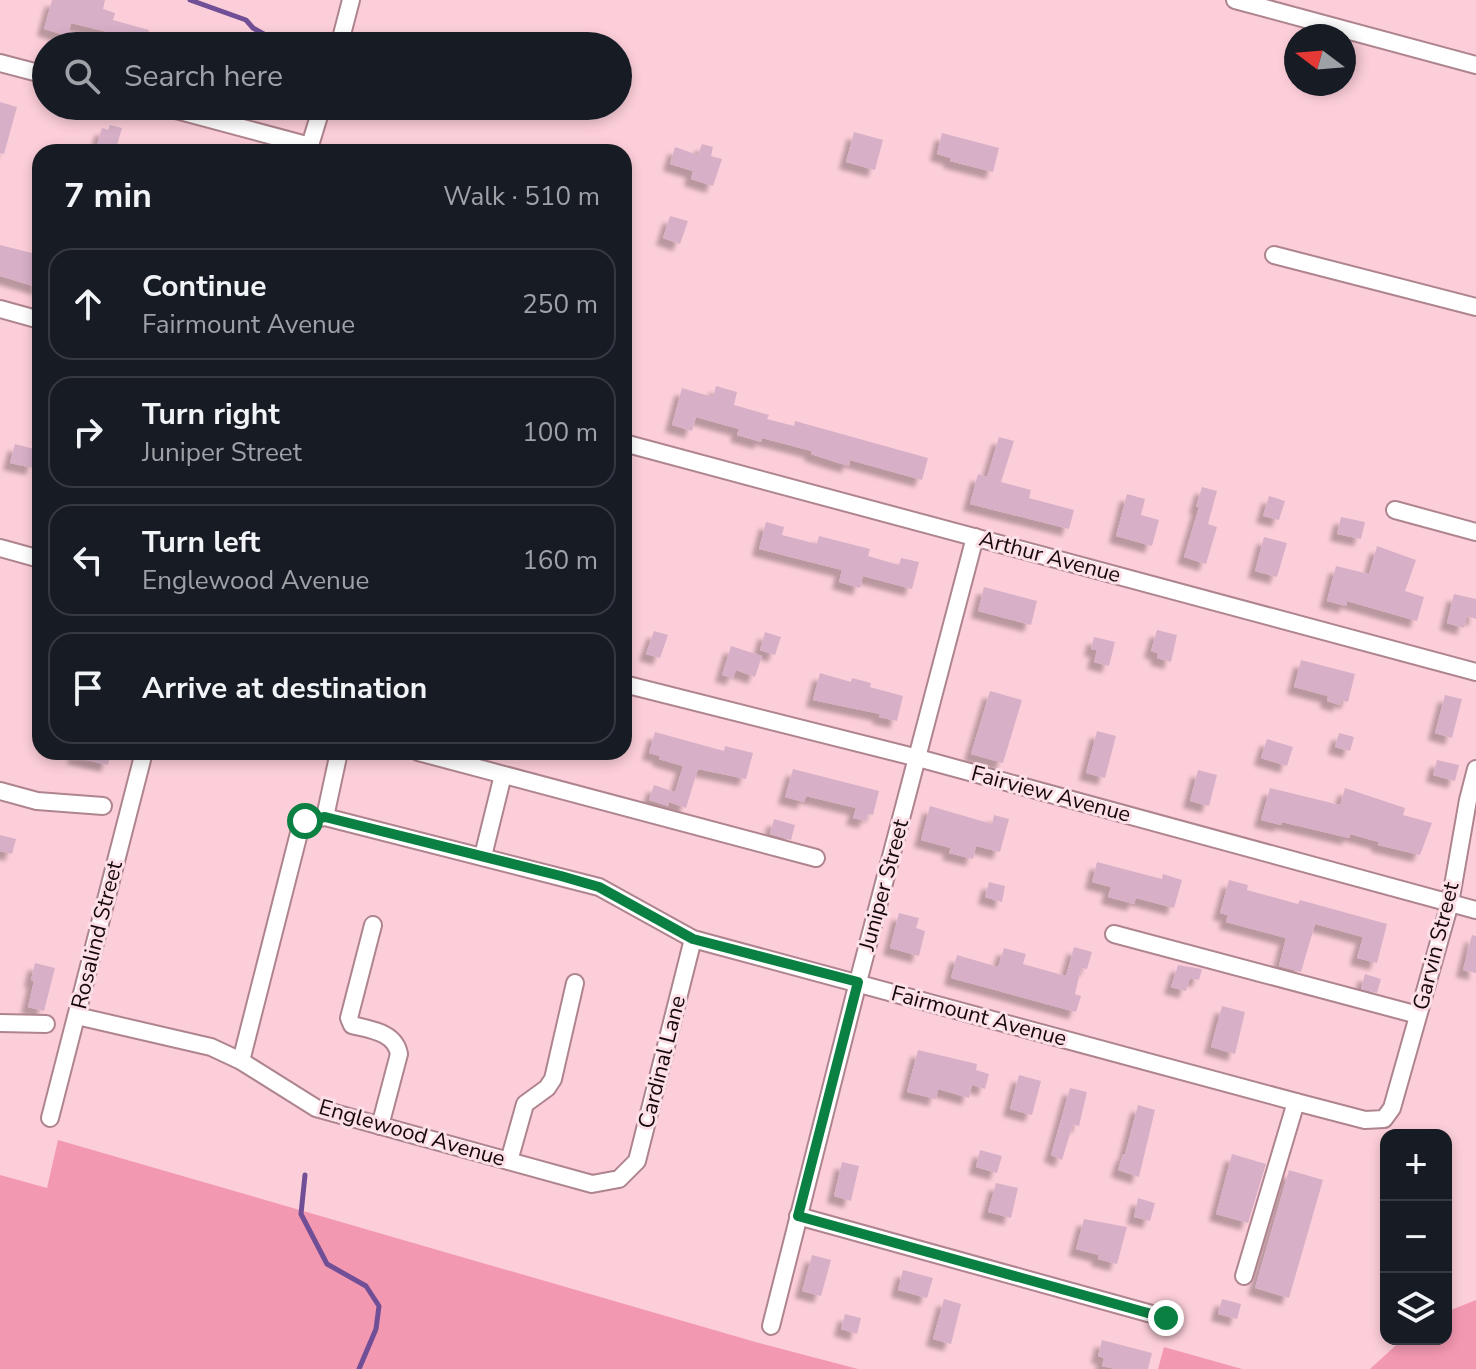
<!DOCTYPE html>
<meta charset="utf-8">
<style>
body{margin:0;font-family:"Nunito Sans",sans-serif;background:#20242c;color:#f1f3f6}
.controls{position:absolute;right:24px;bottom:24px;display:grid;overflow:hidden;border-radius:16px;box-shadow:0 4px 12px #0003}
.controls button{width:72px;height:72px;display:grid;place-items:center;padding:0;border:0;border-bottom:2px solid #363941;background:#171b24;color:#f1f3f6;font:40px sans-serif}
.compass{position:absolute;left:1284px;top:24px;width:72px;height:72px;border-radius:50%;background:#171b24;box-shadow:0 4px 12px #0003;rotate:286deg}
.stop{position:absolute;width:24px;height:24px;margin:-18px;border:6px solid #0b8043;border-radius:50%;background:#fff}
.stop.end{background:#0b8043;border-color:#fff;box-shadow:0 2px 8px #0008}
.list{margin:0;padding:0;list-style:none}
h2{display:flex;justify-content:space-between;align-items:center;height:104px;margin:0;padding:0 32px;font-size:34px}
h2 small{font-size:26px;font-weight:400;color:#9ea1a6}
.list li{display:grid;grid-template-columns:52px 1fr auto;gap:24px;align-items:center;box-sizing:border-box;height:112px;margin:0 16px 16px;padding:0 16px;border:2px solid #363941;border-radius:24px}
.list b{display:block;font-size:30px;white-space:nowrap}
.list p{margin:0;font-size:26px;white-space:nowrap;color:#9ea1a6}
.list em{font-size:26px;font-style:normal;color:#9ea1a6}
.icon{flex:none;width:44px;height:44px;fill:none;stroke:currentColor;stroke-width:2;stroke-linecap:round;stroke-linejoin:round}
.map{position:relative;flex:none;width:1476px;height:1369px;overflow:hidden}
.search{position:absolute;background:#171b24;box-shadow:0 4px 12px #0003;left:32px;top:32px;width:600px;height:88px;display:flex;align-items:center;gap:20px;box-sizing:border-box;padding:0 28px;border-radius:44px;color:#9ea1a6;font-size:30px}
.panel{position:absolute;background:#171b24;box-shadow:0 4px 12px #0003;left:32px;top:144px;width:600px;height:616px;border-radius:24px}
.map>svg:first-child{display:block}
.green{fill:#f398b1}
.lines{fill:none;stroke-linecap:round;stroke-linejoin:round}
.stream{stroke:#714f96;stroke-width:5}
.building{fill:#d7b0c7;filter:url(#shadow)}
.minor-casing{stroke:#ae848e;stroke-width:20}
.minor{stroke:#fff;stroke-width:16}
.route{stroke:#0b8043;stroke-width:10}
.labels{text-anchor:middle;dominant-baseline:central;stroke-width:6;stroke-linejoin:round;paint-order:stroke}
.street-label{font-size:22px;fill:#16080c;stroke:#fde0e7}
</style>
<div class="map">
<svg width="1476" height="1369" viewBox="0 0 1476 1369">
<defs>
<filter id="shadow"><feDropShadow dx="-7" dy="7" stdDeviation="2" flood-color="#0004"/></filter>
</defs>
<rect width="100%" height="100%" fill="#fcced9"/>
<g class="green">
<polygon points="58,1140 759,1343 858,1369 0,1369 0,1175 47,1188"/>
<polygon points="1476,1300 1476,1369 1370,1369 1403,1339 1446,1339 1446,1312"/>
<polygon points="1164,1347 1242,1369 1158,1369"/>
</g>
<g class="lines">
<g class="stream">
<polyline points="190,0 246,20 253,28 285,46"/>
<polyline points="305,1175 301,1214 327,1264 366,1286 379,1306 376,1329 359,1369"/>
</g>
</g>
<g class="building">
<polygon points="52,0 105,0 103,9 115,13 113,20 149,30 144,46 121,46 123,36 71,23 68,36 44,29"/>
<polygon points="0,102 17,107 4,154 0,153"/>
<polygon points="110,125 122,128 115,152 95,152 102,128 108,130"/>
<polygon points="854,132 883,140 875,170 846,162"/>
<polygon points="942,133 999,148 993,172 950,161 951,158 937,154"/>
<polygon points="702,144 713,147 711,156 722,159 713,186 691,179 693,171 670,164 675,147 698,155"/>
<polygon points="670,216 688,221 680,244 663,238"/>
<polygon points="0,245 40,255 40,288 0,276"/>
<polygon points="716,386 737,392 734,405 769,415 767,419 794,426 795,421 928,458 922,480 850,460 849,466 835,462 811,454 812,451 762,438 761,442 737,435 739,429 696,417 692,431 672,425 682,388 713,397"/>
<polygon points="999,437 1014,441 1001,482 1031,490 1029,498 1074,510 1069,529 970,504 978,474 987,477"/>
<polygon points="15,444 38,450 33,468 10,463"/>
<polygon points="1202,487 1217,491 1208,524 1217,527 1206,564 1184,557 1199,507 1196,507"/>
<polygon points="1127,494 1145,499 1141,515 1159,520 1152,546 1116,536"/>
<polygon points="1269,496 1285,501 1279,520 1263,516"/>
<polygon points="1341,517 1365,522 1361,539 1337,534"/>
<polygon points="766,522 784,527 782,535 817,544 819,536 870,549 868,556 899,565 901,558 919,562 912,589 863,576 860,588 839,582 842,570 759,549"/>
<polygon points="1264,537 1287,543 1277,577 1255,571"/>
<polygon points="1377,546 1416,560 1405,591 1424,597 1417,621 1347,601 1346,606 1327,601 1336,566 1369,574"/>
<polygon points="984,587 1037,601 1031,625 978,611"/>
<polygon points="1454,594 1476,599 1476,619 1467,616 1464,628 1447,623"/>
<polygon points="1157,630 1177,635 1171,662 1157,658 1158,653 1151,651"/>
<polygon points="654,631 668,635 660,658 646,654"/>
<polygon points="765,632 781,637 775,655 760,650"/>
<polygon points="1094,637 1115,642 1109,666 1094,662 1097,650 1091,649"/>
<polygon points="731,646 762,656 755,677 736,670 733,678 722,675"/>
<polygon points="1301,660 1355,674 1348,702 1341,700 1340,705 1327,701 1328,696 1294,687"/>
<polygon points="820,673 851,682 852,678 871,683 870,687 903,696 897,721 879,717 880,714 813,700"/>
<polygon points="990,691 1022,700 1003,763 971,754"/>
<polygon points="1445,695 1462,699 1452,738 1435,733"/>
<polygon points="1097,731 1116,736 1105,778 1086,773"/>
<polygon points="655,732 724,751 725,746 753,753 746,779 698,769 686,808 669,802 668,806 649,800 654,785 675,792 683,766 659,759 660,756 649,753"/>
<polygon points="1339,733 1354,737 1350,751 1335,747"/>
<polygon points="1267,739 1293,747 1287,766 1261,758"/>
<polygon points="75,752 111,752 108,765 74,757"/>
<polygon points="1437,760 1459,765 1455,781 1433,775"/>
<polygon points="793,769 879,791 873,815 868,814 866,821 853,818 856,808 806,796 804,802 785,797"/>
<polygon points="1198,770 1217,775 1209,806 1190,801"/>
<polygon points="1270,788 1340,805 1345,788 1405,808 1403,815 1432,823 1420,855 1378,845 1379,842 1350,834 1349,838 1282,822 1281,825 1261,820"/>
<polygon points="930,806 992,824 994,815 1009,819 1000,852 976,846 973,859 949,853 951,848 921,840"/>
<polygon points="774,819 795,825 791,840 770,834"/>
<polygon points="0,835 16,839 12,854 0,851"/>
<polygon points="1097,862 1162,879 1163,874 1182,880 1174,908 1136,898 1134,904 1108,897 1111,887 1092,882"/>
<polygon points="1229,880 1248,885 1247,890 1298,904 1300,900 1387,924 1377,963 1357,958 1363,937 1315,924 1301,972 1279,966 1286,938 1226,922 1228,915 1220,913"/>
<polygon points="989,882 1005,886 1002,902 985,897"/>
<polygon points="899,913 919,918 916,928 925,931 919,956 890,948"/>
<polygon points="1472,935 1476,936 1476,973 1463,970"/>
<polygon points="1074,947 1092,952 1087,969 1081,968 1075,994 1081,996 1076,1012 951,978 957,955 998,967 1004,948 1026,954 1023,964 1066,976"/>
<polygon points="35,963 55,968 44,1011 28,1007 34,981 31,980"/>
<polygon points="1178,965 1202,969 1199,980 1190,978 1186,991 1171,987"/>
<polygon points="1365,974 1381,979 1377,993 1361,989"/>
<polygon points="1222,1006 1245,1012 1235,1054 1211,1047"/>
<polygon points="918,1050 977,1064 976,1070 989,1074 985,1089 972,1085 969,1098 938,1089 936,1099 907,1092"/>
<polygon points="1019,1075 1041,1081 1032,1115 1010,1109"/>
<polygon points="1070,1088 1087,1092 1079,1126 1073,1124 1062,1160 1051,1155"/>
<polygon points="1138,1105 1155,1110 1139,1177 1118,1170 1123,1154 1125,1154"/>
<polygon points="980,1150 1002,1156 997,1173 976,1167"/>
<polygon points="1232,1154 1266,1164 1248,1223 1216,1214"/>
<polygon points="842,1162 859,1166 851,1201 834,1196"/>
<polygon points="1289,1170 1323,1180 1289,1298 1255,1288"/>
<polygon points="996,1183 1018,1188 1011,1218 988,1212"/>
<polygon points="1138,1198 1155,1203 1150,1221 1134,1217"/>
<polygon points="1084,1219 1127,1227 1117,1264 1098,1259 1099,1255 1076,1249"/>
<polygon points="812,1255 831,1260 821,1296 802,1291"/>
<polygon points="903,1270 933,1278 927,1298 898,1290"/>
<polygon points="944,1299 961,1304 951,1344 933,1339"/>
<polygon points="1222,1299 1241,1304 1237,1319 1218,1314"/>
<polygon points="845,1314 861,1318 857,1334 841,1329"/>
<polygon points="1102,1340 1152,1353 1148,1369 1116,1369 1102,1366 1104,1358 1098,1356"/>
</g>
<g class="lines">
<g class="minor-casing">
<g id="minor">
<polyline points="1235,0 1476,65"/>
<polyline points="339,46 351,0"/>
<polyline points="0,63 46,75"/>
<polyline points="161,106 310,146"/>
<polyline points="308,152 322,106"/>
<polyline points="1274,255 1476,307"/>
<polyline points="0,309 40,320"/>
<polyline points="624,443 1476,672"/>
<polyline points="1395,510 1476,532"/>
<polyline points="0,548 40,559"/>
<polyline points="624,684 918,758 1476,910"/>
<polyline points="418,752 816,858"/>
<polyline points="0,791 37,801 103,806"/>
<polyline points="325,817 339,752"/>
<polyline points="483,856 503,775"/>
<path d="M373,925L349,1018L352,1025C371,1030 395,1032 399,1054L380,1126"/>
<polyline points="1114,934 1418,1015"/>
<polyline points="77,1016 211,1047 241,1061 316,1108 592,1184 619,1179 637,1161 693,939"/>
<polyline points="0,1023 46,1024"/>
<polyline points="241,1061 299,833 305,821 325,817 599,887 693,939 1296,1102 1365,1120 1384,1119 1392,1108 1450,903 1468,800 1476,769"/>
<polyline points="50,1118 144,752"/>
<polyline points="509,1161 525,1104 547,1088 553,1079 575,983"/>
<polyline points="798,1216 1166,1318"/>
<polyline points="1244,1276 1296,1102"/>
<polyline points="771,1326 858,982 975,537"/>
</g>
</g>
<use href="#minor" class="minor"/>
</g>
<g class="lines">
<polyline class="route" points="305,821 325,817 561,876 599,887 693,939 858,982 798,1216 1166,1318"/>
</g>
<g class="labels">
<g class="street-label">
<text transform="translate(1050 557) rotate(15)">Arthur Avenue</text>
<text transform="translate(1051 794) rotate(15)">Fairview Avenue</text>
<text transform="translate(884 885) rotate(-75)">Juniper Street</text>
<text transform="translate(97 935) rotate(-76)">Rosalind Street</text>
<text transform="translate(1436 946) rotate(-76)">Garvin Street</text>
<text transform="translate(979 1016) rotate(15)">Fairmount Avenue</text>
<text transform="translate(662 1062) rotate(-76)">Cardinal Lane</text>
<text transform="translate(412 1133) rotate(16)">Englewood Avenue</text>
</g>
</g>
</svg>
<div class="controls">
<button>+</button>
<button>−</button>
<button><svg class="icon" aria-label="layers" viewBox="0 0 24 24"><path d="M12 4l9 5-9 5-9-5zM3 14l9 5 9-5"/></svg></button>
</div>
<svg class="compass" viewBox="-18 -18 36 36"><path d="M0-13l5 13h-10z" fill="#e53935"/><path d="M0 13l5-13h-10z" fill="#9ea1a6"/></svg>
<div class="stop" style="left:305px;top:821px"></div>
<div class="stop end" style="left:1166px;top:1318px"></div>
<div class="search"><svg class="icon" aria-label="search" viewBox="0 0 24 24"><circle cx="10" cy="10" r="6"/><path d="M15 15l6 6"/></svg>Search here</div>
<section class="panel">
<h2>7 min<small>Walk · 510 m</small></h2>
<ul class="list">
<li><svg class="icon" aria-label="ahead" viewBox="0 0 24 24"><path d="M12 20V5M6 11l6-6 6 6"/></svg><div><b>Continue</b><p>Fairmount Avenue</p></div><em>250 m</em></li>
<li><svg class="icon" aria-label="right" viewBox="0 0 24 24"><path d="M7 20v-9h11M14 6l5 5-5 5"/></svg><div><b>Turn right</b><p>Juniper Street</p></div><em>100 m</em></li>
<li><svg class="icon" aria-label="left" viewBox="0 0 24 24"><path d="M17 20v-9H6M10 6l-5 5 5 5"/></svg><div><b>Turn left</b><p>Englewood Avenue</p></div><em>160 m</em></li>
<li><svg class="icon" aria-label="arrive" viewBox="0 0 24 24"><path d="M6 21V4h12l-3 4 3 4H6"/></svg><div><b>Arrive at destination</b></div></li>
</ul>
</section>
</div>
